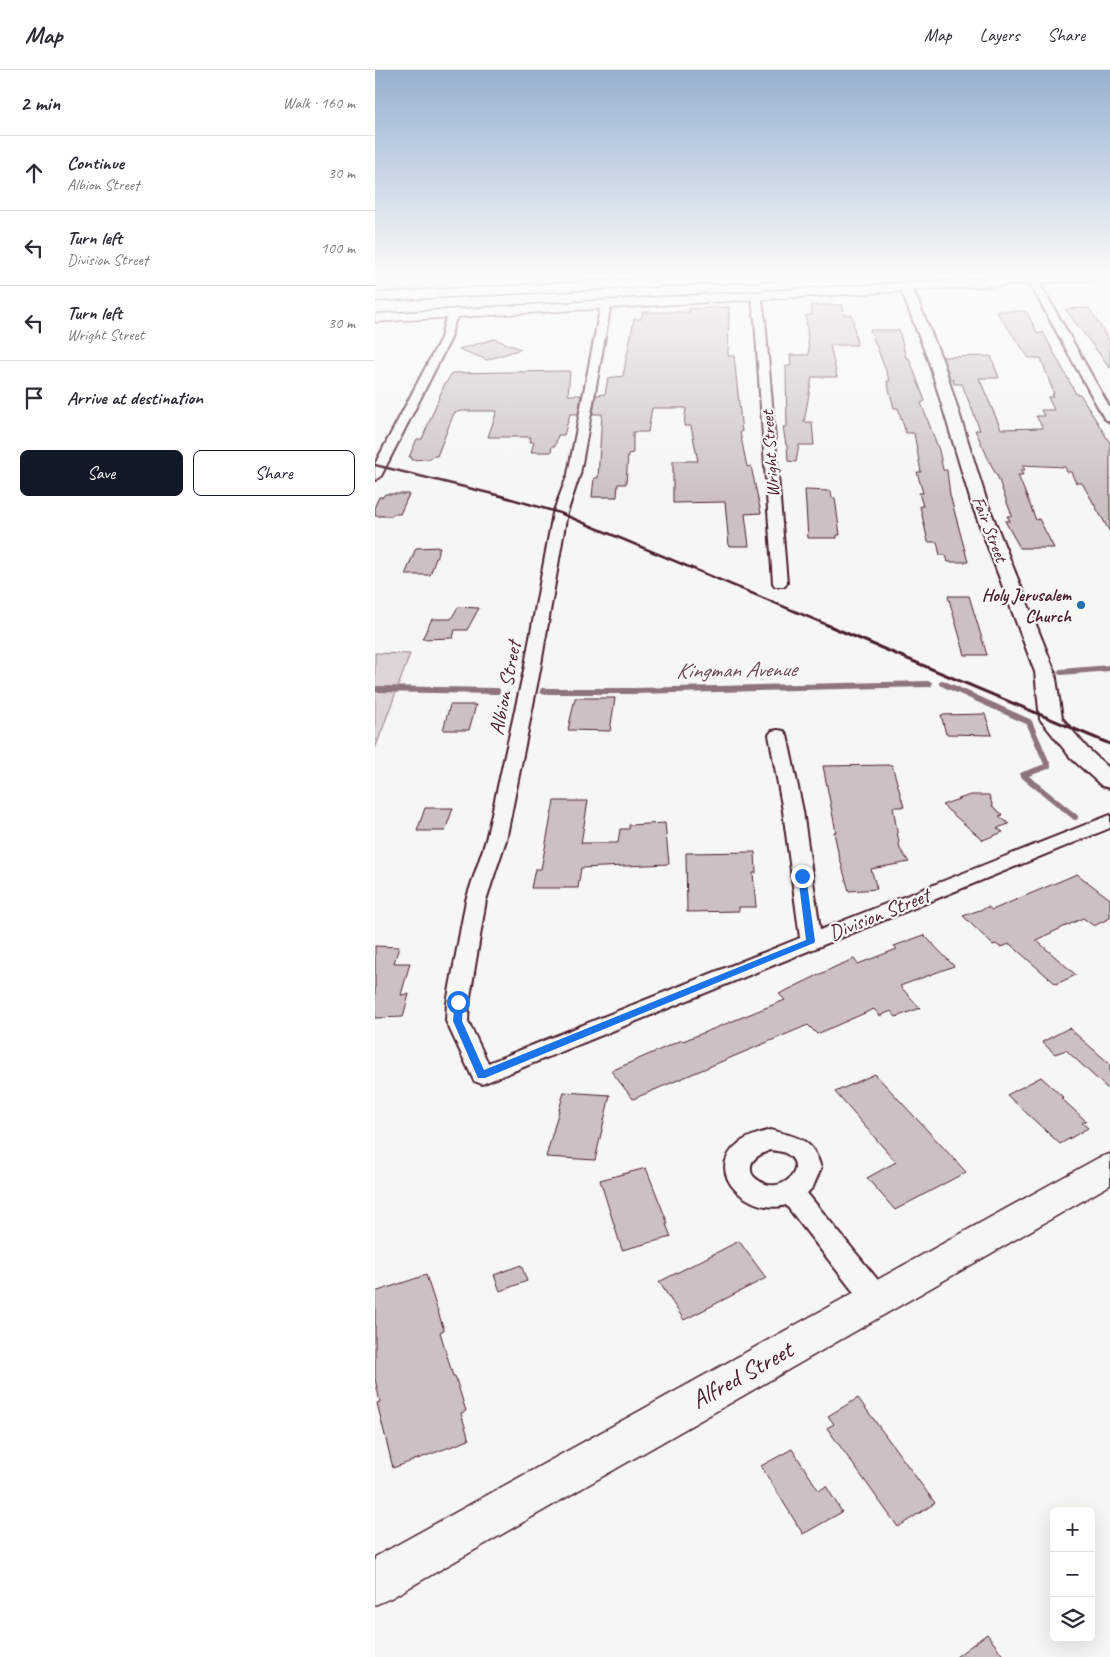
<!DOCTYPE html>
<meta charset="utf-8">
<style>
body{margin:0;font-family:Caveat,sans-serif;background:#f7f7f7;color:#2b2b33}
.controls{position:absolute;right:15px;bottom:15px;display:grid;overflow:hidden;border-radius:8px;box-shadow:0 5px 20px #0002}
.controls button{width:45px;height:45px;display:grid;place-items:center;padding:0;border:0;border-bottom:1px solid #e1e1e2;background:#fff;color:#2b2b33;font:25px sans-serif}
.stop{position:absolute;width:15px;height:15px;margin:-11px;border:4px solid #1a73e8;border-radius:50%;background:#fff}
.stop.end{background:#1a73e8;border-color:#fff;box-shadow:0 1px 5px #0008}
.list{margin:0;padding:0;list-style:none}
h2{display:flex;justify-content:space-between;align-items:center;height:65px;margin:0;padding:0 20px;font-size:21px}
h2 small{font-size:16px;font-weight:400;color:#7c7c81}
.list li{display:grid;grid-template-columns:32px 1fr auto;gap:15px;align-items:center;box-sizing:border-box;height:75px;padding:0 20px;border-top:1px solid #e1e1e2}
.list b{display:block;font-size:19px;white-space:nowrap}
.list p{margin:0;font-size:16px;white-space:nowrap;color:#7c7c81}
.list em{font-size:16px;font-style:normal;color:#7c7c81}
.actions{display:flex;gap:10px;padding:15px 20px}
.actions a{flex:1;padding:11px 0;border:1px solid #111827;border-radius:8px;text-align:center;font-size:18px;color:#111827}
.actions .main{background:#111827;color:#fff}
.icon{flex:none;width:28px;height:28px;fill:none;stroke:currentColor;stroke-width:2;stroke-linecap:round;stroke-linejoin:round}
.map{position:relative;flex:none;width:735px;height:1587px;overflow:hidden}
header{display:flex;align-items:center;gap:30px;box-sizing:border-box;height:70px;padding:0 25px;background:#fff;border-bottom:1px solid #e1e1e2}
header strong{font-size:24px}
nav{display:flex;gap:28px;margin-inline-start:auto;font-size:18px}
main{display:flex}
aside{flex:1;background:#fff}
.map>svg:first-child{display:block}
.green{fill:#ddd6d5;stroke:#947a80}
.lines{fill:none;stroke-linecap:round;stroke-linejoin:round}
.stream{stroke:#8e747a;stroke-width:6}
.building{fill:#ccc1c0;stroke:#4a1f2b}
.minor-casing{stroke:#4a1f2b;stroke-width:4}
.tertiary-casing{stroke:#4a1f2b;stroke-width:4}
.secondary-casing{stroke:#4a1f2b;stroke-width:3}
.primary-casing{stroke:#4a1f2b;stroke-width:3}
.motorway-casing{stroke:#4a1f2b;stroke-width:3}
.minor{fill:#f6f6f2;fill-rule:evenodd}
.tertiary{fill:#f6f6f2;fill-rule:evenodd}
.secondary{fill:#f6f6f2;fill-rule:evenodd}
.primary{fill:#f6f6f2;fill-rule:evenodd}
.motorway{fill:#f6f6f2;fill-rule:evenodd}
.rail-far1{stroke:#4a1f2b;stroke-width:2.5}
.rail{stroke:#4a1f2b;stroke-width:3}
.route{fill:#1a73e8}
.poi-dot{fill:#1f6fb2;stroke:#f6f6f2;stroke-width:2}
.labels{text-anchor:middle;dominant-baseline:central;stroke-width:4.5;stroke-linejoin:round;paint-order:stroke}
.far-street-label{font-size:18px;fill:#4a1f2b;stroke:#f6f6f2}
.far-poi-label{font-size:18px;font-weight:bold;fill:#4a1f2b;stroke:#f6f6f2;text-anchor:end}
.street-label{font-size:21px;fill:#4a1f2b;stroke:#f6f6f2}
.water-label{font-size:22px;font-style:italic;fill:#6c4a52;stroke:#f6f6f2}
.near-street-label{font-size:25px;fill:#4a1f2b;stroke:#f6f6f2}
</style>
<header>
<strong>Map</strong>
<nav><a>Map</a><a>Layers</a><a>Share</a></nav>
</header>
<main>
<aside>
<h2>2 min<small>Walk · 160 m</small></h2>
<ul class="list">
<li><svg class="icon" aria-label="ahead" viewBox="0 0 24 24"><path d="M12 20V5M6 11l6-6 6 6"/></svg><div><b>Continue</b><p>Albion Street</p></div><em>30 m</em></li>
<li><svg class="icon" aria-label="left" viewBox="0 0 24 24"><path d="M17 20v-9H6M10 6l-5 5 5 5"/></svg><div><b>Turn left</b><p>Division Street</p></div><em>100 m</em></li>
<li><svg class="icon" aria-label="left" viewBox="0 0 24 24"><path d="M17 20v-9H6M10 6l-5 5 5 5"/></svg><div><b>Turn left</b><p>Wright Street</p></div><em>30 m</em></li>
<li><svg class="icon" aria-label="arrive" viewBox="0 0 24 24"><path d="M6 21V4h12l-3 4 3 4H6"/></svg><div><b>Arrive at destination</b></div></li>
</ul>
<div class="actions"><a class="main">Save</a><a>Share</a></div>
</aside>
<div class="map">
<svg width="735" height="1587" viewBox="0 0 735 1587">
<rect width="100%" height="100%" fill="#f6f6f2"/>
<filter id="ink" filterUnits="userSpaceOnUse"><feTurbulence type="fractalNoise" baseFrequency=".02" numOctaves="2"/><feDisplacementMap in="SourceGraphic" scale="10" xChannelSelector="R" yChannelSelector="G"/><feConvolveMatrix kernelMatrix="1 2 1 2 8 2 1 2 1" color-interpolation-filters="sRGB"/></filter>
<g filter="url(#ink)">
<polygon class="green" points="0,583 35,584 0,679"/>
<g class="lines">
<g class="stream">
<polyline points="686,602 735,598"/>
<polyline points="567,613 654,652 673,696 648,705 700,747"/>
<polyline points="0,619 122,621"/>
<polyline points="168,621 258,621 554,614"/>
</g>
</g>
<g class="building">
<polygon points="436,235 468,235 469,245 477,245 482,275 455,275 462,307 437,307 429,352 437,352 439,375 424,375 421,392 413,391 412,375 411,375 408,357 412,357 411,296 416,296 415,285 434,285 431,245 437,245"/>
<polygon points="354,237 353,286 359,286 367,362 365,362 372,397 376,396 386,443 370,444 374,476 354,476 350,432 298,433 298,391 323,391 316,356 309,356 311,338 277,338 273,362 258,362 258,383 253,384 251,414 243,414 242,427 217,427 219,408 223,408 227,344 218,344 221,325 230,324 233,308 248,306 259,249 266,249 268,242 315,242 313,239"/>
<polygon points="714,238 735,272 735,298 690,239"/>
<polygon points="621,241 651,241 663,264 668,262 701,324 705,324 735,373 735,462 707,413 701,413 696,402 692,402 690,397 647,395 650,400 646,400 648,405 643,405 661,450 664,449 679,478 645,478 630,451 635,451 632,446 637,446 622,405 621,405 600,360 605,360 587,314 579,314 578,309 575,309 568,287 616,286 624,308 604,308 626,359 668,358 661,346 669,346 666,340 679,340 673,327 678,327 677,324 679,324 666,288 654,288"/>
<polygon points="495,260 524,260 531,288 534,288 550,331 546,333 564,380 568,400 572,400 575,425 593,492 573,492 571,485 565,485 562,472 553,472 545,436 548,436 544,423 548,423 542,402 546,402 539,363 531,363 523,338 519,338 512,311 515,311"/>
<polygon points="119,269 146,279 112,290 84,279"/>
<polygon points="195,301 193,325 206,325 203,344 195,344 189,365 183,365 180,376 177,376 176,382 156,382 159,372 155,372 156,367 113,367 122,341 87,341 79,343 62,386 58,386 54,389 36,390 37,387 34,387 42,369 47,369 70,313 71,313 77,303"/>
<polygon points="430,420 456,421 457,428 460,428 465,465 462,465 462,468 433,468"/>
<polygon points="10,424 34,424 25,444 18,444 17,446 0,446 0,436 4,427 8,427"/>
<polygon points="65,477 55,505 30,505 41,478"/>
<polygon points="573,526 594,526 612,585 590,585"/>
<polygon points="83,537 104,538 92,560 80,560 78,568 47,569 57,549 76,549"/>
<polygon points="200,628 240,628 235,661 193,660"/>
<polygon points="75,635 101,635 94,660 68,660"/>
<polygon points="610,644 617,665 571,664 566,645"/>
<polygon points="517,695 529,737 518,737 525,779 534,792 496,799 502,819 474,821 463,782 459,762 461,762 448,696"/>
<polygon points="595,725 614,725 618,737 628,745 624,746 634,754 622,758 628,762 608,770 567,735"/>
<polygon points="179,731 213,731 206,773 243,773 245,759 254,759 254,755 290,753 294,794 206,798 203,818 156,818 160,799 166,799"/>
<polygon points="50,738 78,738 70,761 42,761"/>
<polygon points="380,782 381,803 378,803 381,837 364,837 364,841 312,842 311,783"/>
<polygon points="702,804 735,829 735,848 719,856 708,848 661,870 701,905 681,914 635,874 625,877 621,874 618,875 588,846 613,837 617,840"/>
<polygon points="549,865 579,896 525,916 545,938 521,947 516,941 505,946 499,939 442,964 433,955 258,1029 236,1001 307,970 308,971 410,930 404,924 462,896 479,889 483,894 522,879 519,876"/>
<polygon points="0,876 24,877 19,893 35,893 26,925 34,924 28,947 0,948"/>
<polygon points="694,958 735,994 735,1021 691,980 680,984 667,972"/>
<polygon points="500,1004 591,1102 520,1140 492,1108 521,1092 460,1022"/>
<polygon points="666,1007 688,1027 686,1028 711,1051 707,1053 713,1058 685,1074 632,1025"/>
<polygon points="189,1022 235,1025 220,1090 171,1087"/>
<polygon points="271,1098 293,1154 291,1154 296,1167 247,1180 225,1110"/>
<polygon points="364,1171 391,1208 309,1250 284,1212"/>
<polygon points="146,1195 152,1211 125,1221 119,1205"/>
<polygon points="51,1205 69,1260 65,1262 78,1306 80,1306 91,1341 86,1343 94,1370 18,1398 2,1333 5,1332 0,1309 0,1222"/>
<polygon points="483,1328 560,1433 523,1457 452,1358 459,1354 453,1346"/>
<polygon points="417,1379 444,1421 451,1416 467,1442 428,1464 386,1396"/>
<polygon points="612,1564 629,1587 581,1587"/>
</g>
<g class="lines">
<g class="minor-casing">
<g id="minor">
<polygon points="658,207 663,210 735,338 735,352 729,348 653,210"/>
<polygon points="381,222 386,225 390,250 412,513 410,516 400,516 398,513 380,250 376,225"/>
<polygon points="231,231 236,234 205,404 192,443 165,600 131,770 111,830 94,933 93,951 113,993 425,868 408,741 394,665 397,661 403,660 409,661 412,665 428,741 445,860 735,745 735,758 107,1014 99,1011 71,951 72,933 91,830 111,770 149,600 178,443 193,404 226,234"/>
<path d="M79,240L84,243L78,256L76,268L6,406L0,410V394L66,268C68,258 70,244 79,240Z"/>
<path d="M395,1060C422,1067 438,1068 446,1098L438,1117L432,1123L511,1220L515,1229L511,1238L501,1241L491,1238L411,1135C377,1146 326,1104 363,1074C372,1066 384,1064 395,1060ZM395,1080C400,1081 406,1081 410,1083C436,1096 406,1128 383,1110C378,1107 375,1102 376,1097C376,1088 388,1083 395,1080Z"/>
</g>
</g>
<g class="tertiary-casing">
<polygon id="tertiary" points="531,213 537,217 568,292 612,432 680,602 687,648 712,678 735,699 735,718 727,716 696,688 665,649 660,602 596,432 554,292 525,217"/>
</g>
<g class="secondary-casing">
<polygon id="secondary" points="735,1084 735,1115 16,1528 0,1535 0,1487 723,1088"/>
</g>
<g class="primary-casing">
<polygon id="primary" points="646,206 722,206 716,210 0,252 0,244"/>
</g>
<g class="motorway-casing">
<polygon id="motorway" points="320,206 405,206 399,210 0,231 0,223"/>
</g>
<use href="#minor" class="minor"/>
<use href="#tertiary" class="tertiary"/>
<use href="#secondary" class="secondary"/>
<use href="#primary" class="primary"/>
<use href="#motorway" class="motorway"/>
<polyline class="rail-far1" points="0,395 126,426 185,443 455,556"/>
<polyline class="rail" points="452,555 735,674"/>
</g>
</g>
<linearGradient id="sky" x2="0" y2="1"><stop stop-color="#96b1d1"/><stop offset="0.48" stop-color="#fbfbf9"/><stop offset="1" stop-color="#fbfbf9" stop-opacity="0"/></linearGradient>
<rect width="735" height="428" fill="url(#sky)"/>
<polygon class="route" points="427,804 431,806 440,871 439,873 110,1008 103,1008 78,951 80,930 83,929 88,932 87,951 109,1000 431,870 423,806"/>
<circle class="poi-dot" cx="706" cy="535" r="5"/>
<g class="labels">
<g class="far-street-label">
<text transform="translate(395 384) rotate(-94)">Wright Street</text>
<text transform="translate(615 459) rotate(69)">Fair Street</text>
</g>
<g class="far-poi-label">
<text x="696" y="525">Holy Jerusalem<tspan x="696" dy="21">Church</tspan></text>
</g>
<g class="street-label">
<text transform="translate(130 618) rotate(-79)">Albion Street</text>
<text transform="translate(504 844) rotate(-22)">Division Street</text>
</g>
<g class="water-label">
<text transform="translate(361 600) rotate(-1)">Kingman Avenue</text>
</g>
<g class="near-street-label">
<text transform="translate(367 1305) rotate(-29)">Alfred Street</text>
</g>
</g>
</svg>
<div class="controls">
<button>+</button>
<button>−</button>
<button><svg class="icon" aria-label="layers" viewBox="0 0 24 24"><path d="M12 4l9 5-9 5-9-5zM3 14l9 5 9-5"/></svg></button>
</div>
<div class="stop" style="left:83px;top:932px"></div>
<div class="stop end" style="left:427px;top:806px"></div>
</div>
</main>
